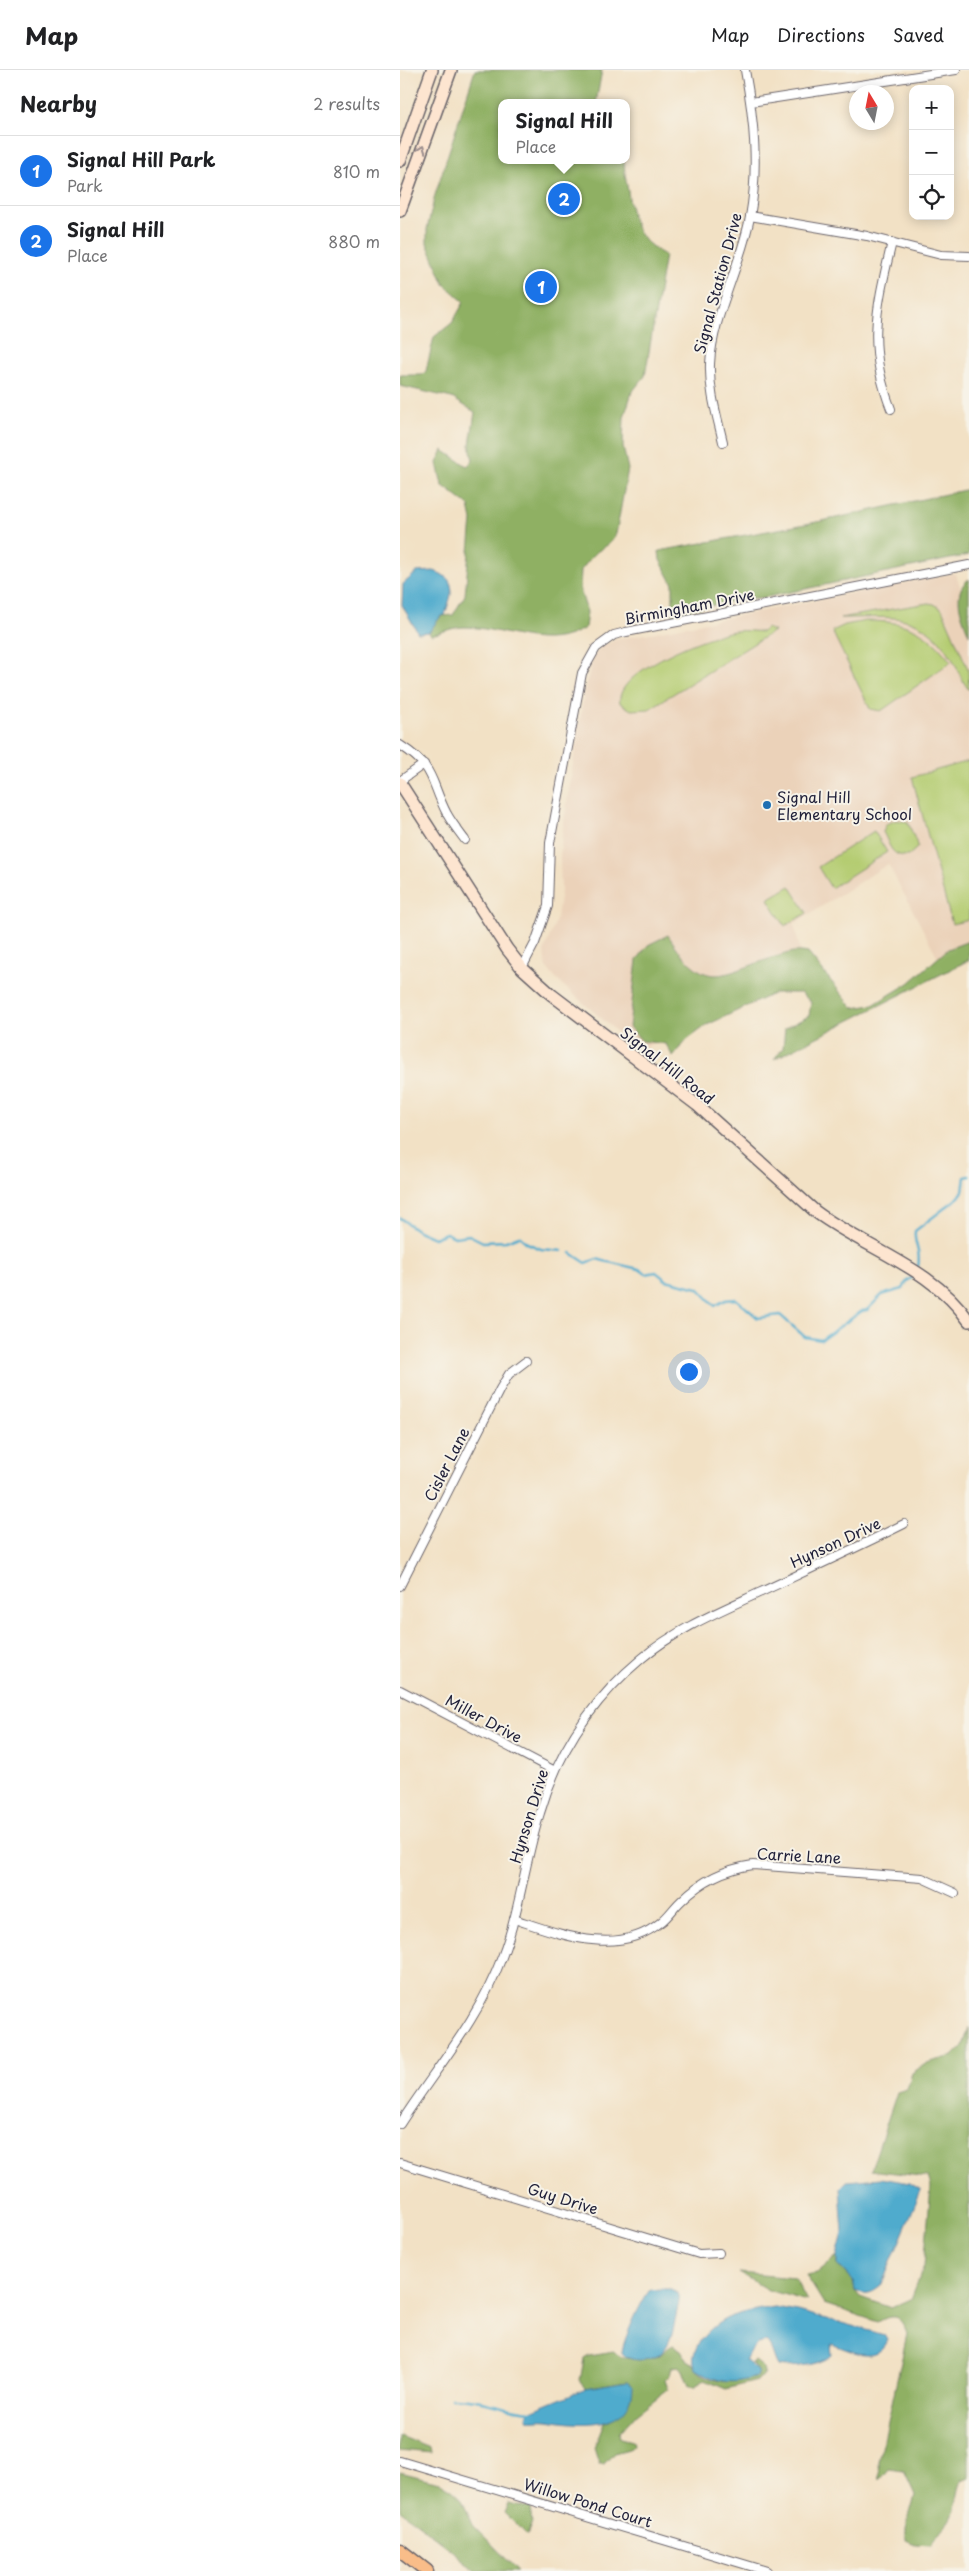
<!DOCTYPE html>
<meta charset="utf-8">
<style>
body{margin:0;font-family:"Playpen Sans",sans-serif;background:#f6f6f6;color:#202124}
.controls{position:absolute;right:15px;top:15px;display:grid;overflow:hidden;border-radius:10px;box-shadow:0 2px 12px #0003}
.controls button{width:45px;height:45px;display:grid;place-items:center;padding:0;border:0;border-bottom:1px solid #e0e0e0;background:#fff;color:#202124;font:25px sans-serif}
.compass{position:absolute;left:449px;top:15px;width:45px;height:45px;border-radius:50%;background:#fff;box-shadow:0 2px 12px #0003;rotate:350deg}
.you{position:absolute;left:288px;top:1301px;width:18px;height:18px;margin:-12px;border:4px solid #fff;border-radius:50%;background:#1a73e8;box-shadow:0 0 0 8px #1a73e833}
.badge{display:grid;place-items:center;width:32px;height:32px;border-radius:50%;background:#1a73e8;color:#fff;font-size:16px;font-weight:700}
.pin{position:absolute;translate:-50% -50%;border:2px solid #fff;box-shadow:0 1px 5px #0006}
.popup{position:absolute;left:98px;top:29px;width:132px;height:65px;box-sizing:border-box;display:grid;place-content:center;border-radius:10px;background:#fff;filter:drop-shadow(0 1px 4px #0005);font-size:16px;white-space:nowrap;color:#757577}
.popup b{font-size:19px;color:#202124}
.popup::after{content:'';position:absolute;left:50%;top:100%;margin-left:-10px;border:10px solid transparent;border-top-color:#fff}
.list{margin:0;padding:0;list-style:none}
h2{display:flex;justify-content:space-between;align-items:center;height:65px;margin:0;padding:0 20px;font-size:21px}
h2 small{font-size:16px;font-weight:400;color:#757577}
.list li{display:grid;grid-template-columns:32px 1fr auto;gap:15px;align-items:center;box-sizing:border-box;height:70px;padding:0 20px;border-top:1px solid #e0e0e0}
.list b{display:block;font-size:19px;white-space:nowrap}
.list p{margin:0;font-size:16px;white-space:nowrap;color:#757577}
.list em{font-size:16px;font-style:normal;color:#757577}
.icon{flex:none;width:28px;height:28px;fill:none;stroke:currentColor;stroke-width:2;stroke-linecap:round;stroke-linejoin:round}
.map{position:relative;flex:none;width:569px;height:2501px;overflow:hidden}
header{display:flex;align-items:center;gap:30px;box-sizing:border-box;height:70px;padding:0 25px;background:#fff;border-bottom:1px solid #e0e0e0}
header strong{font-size:24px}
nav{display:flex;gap:28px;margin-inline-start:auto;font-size:18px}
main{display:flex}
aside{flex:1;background:#fff}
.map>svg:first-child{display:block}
.built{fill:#ebd2b9}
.green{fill:#b4cc71;stroke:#6b7756}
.forest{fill:#8fb063;stroke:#58694f}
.water{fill:#4fabcd;stroke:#386684}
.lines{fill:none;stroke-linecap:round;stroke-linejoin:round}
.stream{stroke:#4fabcd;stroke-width:2.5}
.minor-casing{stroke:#6b656b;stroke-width:10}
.secondary-casing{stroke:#6b656b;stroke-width:14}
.trunk-casing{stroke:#6b656b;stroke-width:15}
.minor{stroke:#fff;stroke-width:8}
.secondary{stroke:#fde5d0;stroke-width:11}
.trunk{stroke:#f9bd89;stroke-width:12}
.oneway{stroke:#9a8d8d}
.poi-dot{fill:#1f6fb2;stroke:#f7f3e8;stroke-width:2}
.labels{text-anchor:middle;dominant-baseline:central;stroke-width:4;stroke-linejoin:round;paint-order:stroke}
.street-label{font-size:15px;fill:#22223b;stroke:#f7f3e8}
.poi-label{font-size:15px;fill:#22223b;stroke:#f7f3e8;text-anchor:start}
</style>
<header>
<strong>Map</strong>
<nav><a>Map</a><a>Directions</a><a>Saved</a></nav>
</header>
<main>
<aside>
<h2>Nearby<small>2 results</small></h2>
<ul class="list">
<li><span class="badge">1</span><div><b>Signal Hill Park</b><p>Park</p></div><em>810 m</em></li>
<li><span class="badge">2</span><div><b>Signal Hill</b><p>Place</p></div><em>880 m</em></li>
</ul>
</aside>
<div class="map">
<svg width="569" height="2501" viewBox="0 0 569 2501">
<rect width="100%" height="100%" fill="#f7f3e8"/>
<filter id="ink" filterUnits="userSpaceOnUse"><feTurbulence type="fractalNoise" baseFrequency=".02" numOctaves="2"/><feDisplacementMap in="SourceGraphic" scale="10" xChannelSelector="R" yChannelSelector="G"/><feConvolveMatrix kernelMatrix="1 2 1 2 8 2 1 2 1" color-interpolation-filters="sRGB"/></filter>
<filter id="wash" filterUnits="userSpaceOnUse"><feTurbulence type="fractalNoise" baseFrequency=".0096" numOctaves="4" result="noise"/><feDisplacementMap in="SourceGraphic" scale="20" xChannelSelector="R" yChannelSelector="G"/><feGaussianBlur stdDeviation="1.12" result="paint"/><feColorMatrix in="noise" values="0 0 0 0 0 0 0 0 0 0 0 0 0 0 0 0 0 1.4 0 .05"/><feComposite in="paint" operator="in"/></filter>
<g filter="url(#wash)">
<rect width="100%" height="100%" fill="#f2e1c5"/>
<polygon class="built" points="555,503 569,540 569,885 544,899 488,794 394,854 402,888 239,981 157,910 146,897 144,882 157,847 161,821 160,788 162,765 185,618 194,586 201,577 215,570"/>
<g class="green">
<path d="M528,533L534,534L542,539L568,599L569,620C559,608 556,591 546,579C515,538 484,549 440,548Z"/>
<path d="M466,551C506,551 526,559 551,592L481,641L470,639L432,561L445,555Z"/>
<path d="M366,558L374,561L249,639L231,640L220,633C214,601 310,564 335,561C344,560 354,561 362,562Z"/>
<polygon points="569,691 569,850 552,854 512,707"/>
<path d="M497,750L508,752L518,777L508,786C490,787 490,774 483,762L486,754Z"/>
<polygon points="474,761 487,782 431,818 418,797"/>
<polygon points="390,816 407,843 385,856 368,829"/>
</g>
<g class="forest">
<path d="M75,0H202L196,33H101V90H224C224,100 226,111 228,121C232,152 236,169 265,185L245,306L232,322L224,347L223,377L228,399L216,464L209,474L195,483L181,500L180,519L187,542L185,558C145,583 106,558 65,557C52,557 44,562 31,565L29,562L41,546L53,545L65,525L72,450L69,436L42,415L37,393L43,380L67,396L73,391L70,375L75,342L52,328L0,316V305H22L26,301L34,267L52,253L64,232L44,214L27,173V159L35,125Z"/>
<polygon points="569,419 569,485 362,528 346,528 273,544 273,514 260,490 259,481 422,451"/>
<path d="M569,509V565C563,548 550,523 569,509Z"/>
<path d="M268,865C307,924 318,905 375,887C390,883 392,880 408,883L453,938L473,935L509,913L548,879L569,871V890L374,989L383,978L385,958L409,946L411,932L401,923H375L307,955L287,970L273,987L266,974L242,971L229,957L237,890L248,875Z"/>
<path d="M569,1957V2407L562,2410C557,2421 557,2440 551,2449C546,2458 536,2464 531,2475L515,2474L506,2470V2458L515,2425L504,2401L489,2399L480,2410L479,2392L507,2264C501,2247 495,2242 478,2252L424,2234L406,2205L417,2203L437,2186V2194L453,2211L455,2221L460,2227L491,2238L511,2229L524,2196L531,2116L528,2107L471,2100L497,2022L507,2019L512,2003L527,1993L553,1986L563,1976Z"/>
<polygon points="339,2203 395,2208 407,2231 368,2220"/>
<path d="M273,2275L281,2280L289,2293L293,2294C305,2316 336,2313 356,2307L358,2301L352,2293L355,2291L363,2297L364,2303L357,2311L326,2319L305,2310L295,2316H289L283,2300L278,2296L272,2297L270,2305L265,2310L268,2319L236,2344L219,2363L220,2368L232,2371L233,2375L229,2379L214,2383L204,2394H199L194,2378L204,2352L208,2351L227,2311L186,2318L180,2311L184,2289L189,2286L213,2282C225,2290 247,2293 260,2285C265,2281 267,2278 273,2275Z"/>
<polygon points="0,2366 30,2378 31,2383 0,2380"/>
<polygon points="0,2402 39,2412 52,2420 62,2429 73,2455 118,2501 75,2501 57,2484 0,2440"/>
<polygon points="108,2433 130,2438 132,2452 127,2465 104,2442"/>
</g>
<g class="water">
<path d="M34,501C60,510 51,524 45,545L41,546L29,562L18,563L2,535L3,514L17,502Z"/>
<path d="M481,2108L510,2113L521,2120L481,2216C471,2224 467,2225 455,2221L453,2211L437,2194V2186L443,2163L440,2118L447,2111Z"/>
<path d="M260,2219H271L279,2224C280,2231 277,2239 276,2247C271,2269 267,2290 240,2290C232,2290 227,2288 222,2283C222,2272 242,2229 250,2220Z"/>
<path d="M375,2237L398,2241L474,2262L484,2265L487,2270C476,2296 448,2279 431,2274L432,2285C424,2294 390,2299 378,2296C373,2288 373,2278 366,2272L357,2274L345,2290L358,2301L356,2307C332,2315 318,2313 296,2299C285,2278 315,2251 333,2246C348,2241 360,2239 375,2237Z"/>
<path d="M227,2311L233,2316C232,2361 179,2355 148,2350C141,2349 134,2351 128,2350L127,2345L131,2341L186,2318Z"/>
</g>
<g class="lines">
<g class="stream">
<polyline points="0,1148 18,1161 34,1168 46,1163 55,1167 69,1165 83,1172 106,1171 119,1166 127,1173 141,1179 162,1181"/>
<polyline points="171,1183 186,1193 197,1189 204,1191 239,1199 246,1204 256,1202 266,1210 298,1218 315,1236 325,1230 336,1229 358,1248 380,1245 405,1267 421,1270 462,1241 467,1240 482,1225 503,1219 507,1211 513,1207"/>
<path d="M518,1196C522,1182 513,1174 515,1161L559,1127L563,1121L565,1107L569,1106"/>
<path d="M51,2328C80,2327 103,2339 131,2341"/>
</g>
</g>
</g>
<g filter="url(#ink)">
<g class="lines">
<g class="minor-casing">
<g id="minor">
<polyline points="351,32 556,0"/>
<polyline points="350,146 467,166 541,185 569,186"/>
<path d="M491,339C466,274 477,237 492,172"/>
<path d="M323,372C317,346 309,321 310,294C312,247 341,196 350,147C359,98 354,49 345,0"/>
<path d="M0,675C37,699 29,709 47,744C52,753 59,762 65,770"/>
<polyline points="0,711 24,694"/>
<polyline points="122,898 135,873 148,836 150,773 182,603 196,578 214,565 226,562 569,495"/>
<polyline points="0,1516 100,1319 109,1304 126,1291"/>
<polyline points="0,1620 155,1701"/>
<path d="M114,1849C160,1864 218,1888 261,1852C269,1846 274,1837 282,1830C302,1810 326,1799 353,1795L522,1808L555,1823"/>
<path d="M0,2054C36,1998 78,1951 102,1887C120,1841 125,1790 140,1743C158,1681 192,1630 241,1589C276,1559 320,1541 361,1522C408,1500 456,1478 504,1454"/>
<polyline points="0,2093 299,2184 319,2183"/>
<polyline points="0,2391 367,2501"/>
</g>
</g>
<g class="secondary-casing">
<g id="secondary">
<polyline points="0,91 32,0"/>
<polyline points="0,141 51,0"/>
<path d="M0,713L107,879L122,898L152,925L297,1035L416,1142C466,1179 533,1198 569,1251"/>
</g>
</g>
<g class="trunk-casing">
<polyline id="trunk" points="0,2480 27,2501"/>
</g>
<use href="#minor" class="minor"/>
<use href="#secondary" class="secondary"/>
<use href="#trunk" class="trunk"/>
</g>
<defs><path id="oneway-chevron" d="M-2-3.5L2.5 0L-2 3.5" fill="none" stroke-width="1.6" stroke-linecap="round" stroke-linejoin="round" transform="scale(1.25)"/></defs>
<use class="oneway" href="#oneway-chevron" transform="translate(22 79) rotate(-70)"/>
</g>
<circle class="poi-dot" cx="367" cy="735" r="5"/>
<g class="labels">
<g class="street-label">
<text transform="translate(317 213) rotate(-75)">Signal Station Drive</text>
<text transform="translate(289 536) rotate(-11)">Birmingham Drive</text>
<text transform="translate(268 995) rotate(38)">Signal Hill Road</text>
<text transform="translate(46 1394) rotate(-63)">Cisler Lane</text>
<text transform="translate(435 1472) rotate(-25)">Hynson Drive</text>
<text transform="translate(84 1648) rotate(28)">Miller Drive</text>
<text transform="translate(128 1746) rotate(-73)">Hynson Drive</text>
<text transform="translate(399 1785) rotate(3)">Carrie Lane</text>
<text transform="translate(163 2128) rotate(17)">Guy Drive</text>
<text transform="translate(188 2432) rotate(17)">Willow Pond Court</text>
</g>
<g class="poi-label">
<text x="377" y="726">Signal Hill<tspan x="377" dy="17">Elementary School</tspan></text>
</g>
</g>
</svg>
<div class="controls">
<button>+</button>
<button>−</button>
<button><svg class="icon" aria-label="locate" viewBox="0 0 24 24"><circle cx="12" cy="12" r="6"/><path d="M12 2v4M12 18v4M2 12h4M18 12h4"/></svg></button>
</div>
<svg class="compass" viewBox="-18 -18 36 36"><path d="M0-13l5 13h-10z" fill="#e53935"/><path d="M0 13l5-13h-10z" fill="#757577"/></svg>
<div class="you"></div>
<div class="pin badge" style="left:141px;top:217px">1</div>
<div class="pin badge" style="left:164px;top:129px">2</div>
<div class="popup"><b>Signal Hill</b>Place</div>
</div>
</main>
